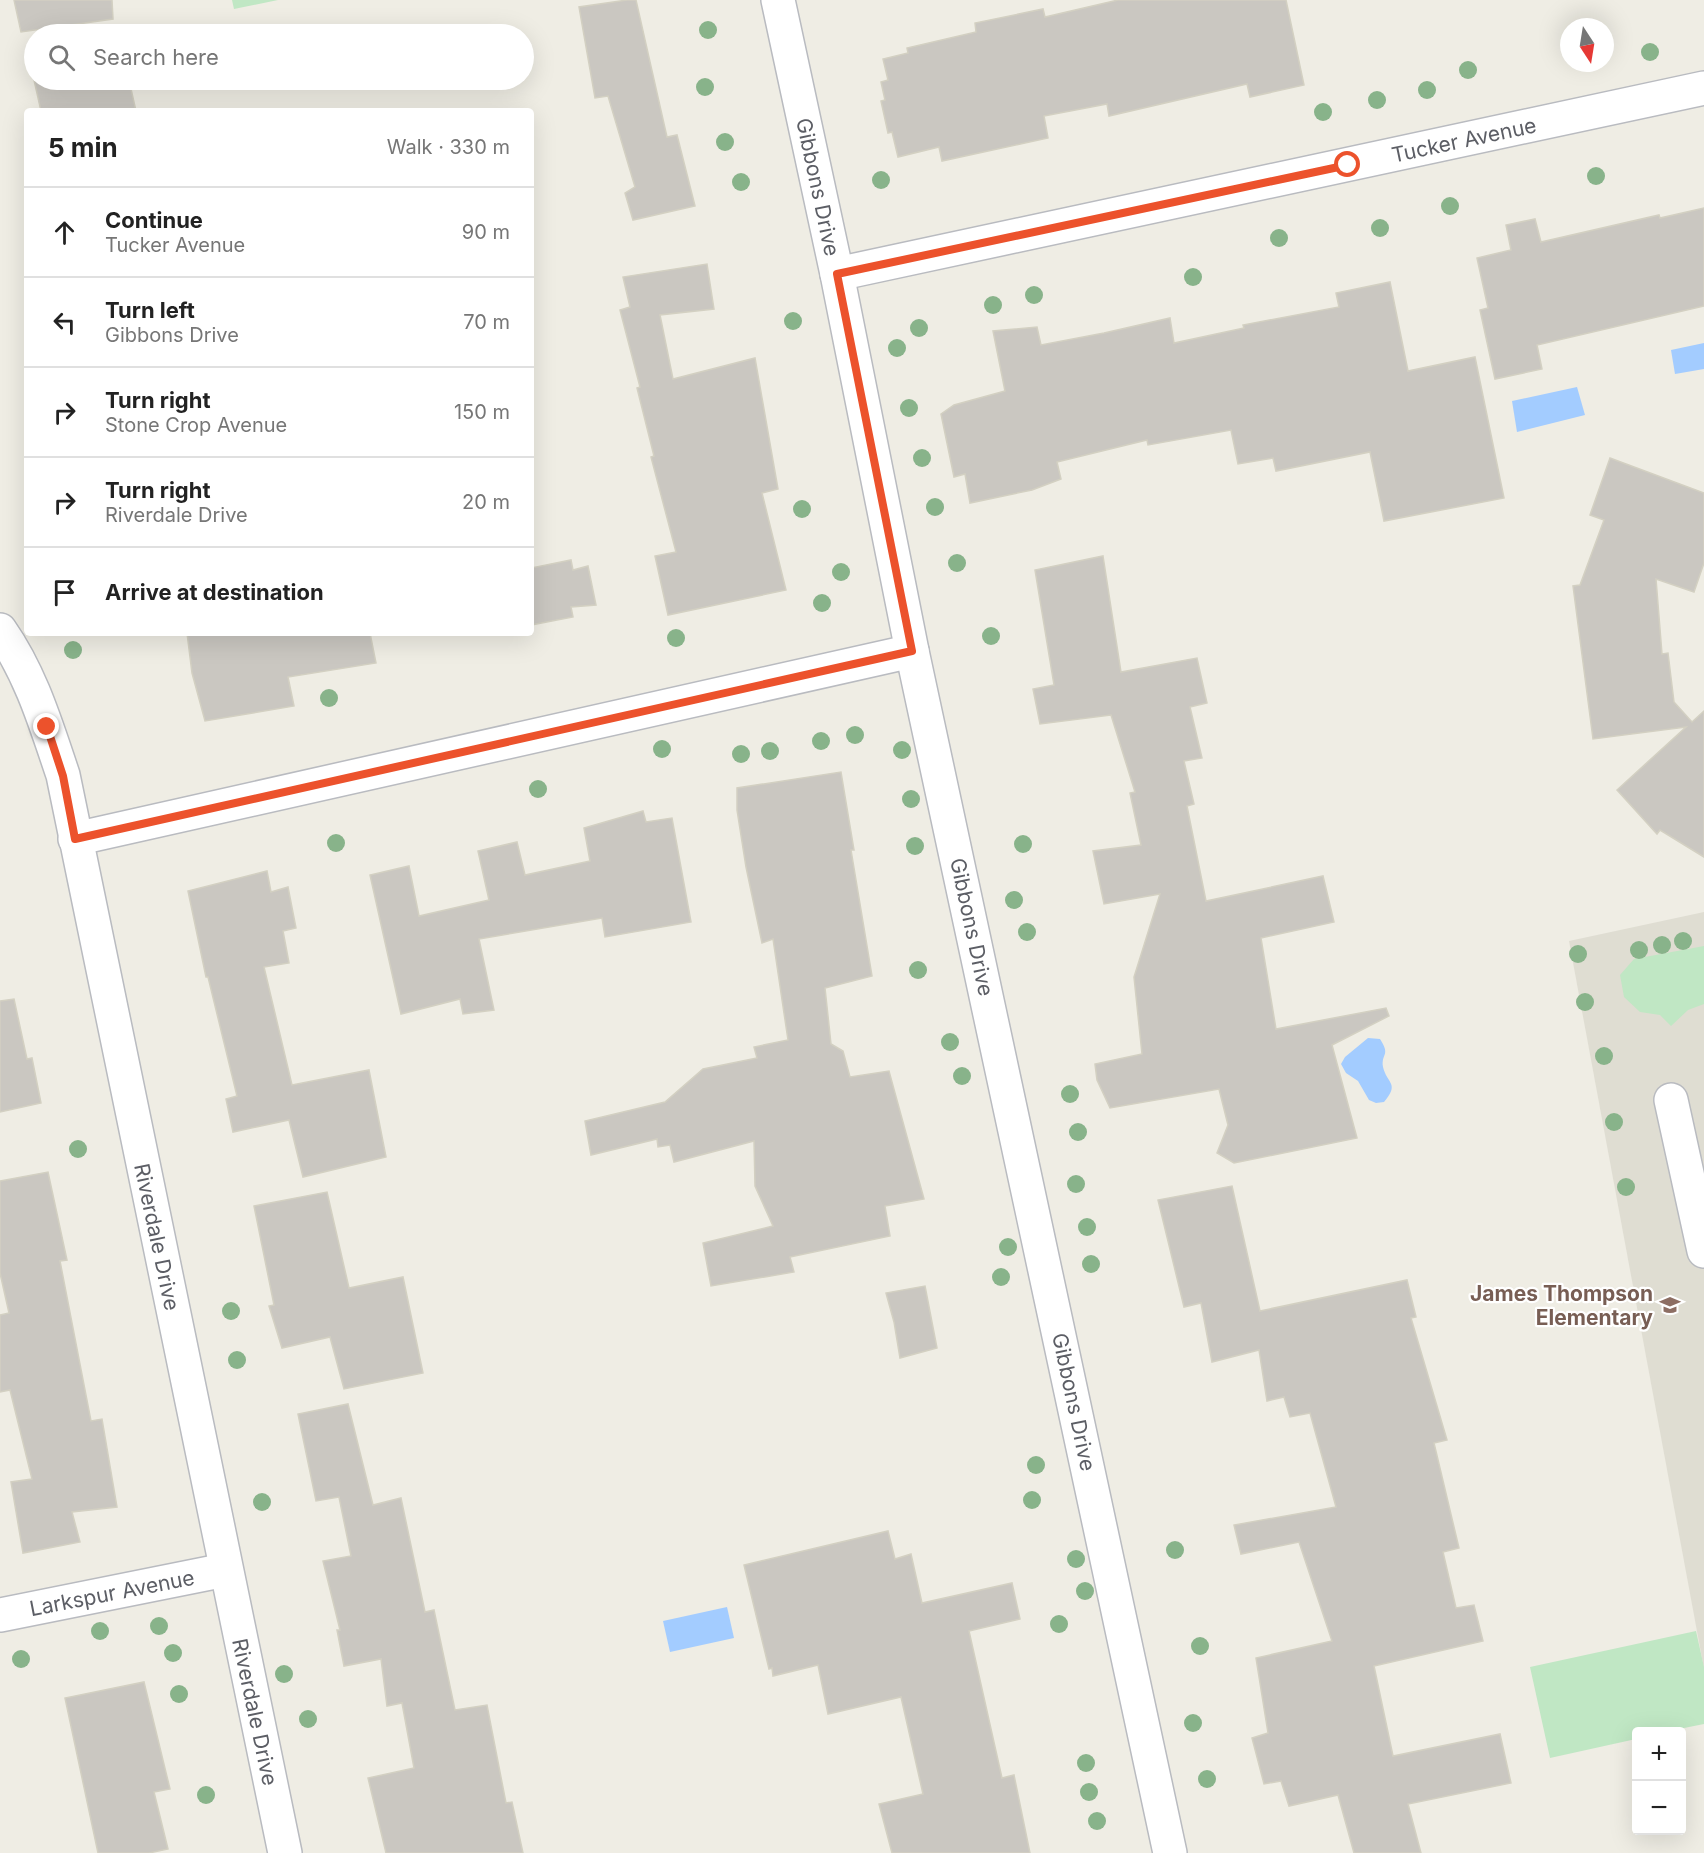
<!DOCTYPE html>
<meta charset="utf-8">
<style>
body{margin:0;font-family:Inter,sans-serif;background:#f6f6f6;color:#222}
.controls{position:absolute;right:18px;bottom:18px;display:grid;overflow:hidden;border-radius:6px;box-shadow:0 6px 24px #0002}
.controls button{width:54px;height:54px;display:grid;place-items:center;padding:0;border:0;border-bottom:2px solid #e0e0e0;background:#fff;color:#222;font:30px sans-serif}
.compass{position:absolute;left:1560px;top:18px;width:54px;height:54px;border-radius:50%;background:#fff;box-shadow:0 6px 24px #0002;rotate:168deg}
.stop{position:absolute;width:18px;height:18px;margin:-14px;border:4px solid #ec522c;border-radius:50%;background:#fff}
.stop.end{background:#ec522c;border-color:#fff;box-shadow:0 2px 6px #0008}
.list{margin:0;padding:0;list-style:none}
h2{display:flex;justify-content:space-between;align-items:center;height:78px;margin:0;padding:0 24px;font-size:26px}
h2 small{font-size:20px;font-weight:400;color:#767676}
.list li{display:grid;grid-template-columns:39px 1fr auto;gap:18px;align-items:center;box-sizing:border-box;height:90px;padding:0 24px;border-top:2px solid #e0e0e0}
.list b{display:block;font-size:22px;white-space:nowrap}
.list p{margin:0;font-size:20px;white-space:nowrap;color:#767676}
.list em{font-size:20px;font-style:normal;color:#767676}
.icon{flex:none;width:33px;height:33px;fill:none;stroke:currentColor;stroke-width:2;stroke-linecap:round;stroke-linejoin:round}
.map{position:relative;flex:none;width:1704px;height:1853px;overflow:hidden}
.search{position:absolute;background:#fff;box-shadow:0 6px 24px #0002;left:24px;top:24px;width:510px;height:66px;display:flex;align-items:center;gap:15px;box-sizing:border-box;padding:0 21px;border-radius:33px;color:#767676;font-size:22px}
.panel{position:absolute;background:#fff;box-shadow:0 6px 24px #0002;left:24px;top:108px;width:510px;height:528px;border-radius:6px}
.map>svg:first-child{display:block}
.education{fill:#dfddd2}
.green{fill:#c0e7c4}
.water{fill:#a3ccff}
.building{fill:#cac7c1;stroke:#d3d0c2;stroke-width:1.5}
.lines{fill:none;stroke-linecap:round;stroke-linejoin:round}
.minor-casing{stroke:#b9bbc0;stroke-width:36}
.minor{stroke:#fff;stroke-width:33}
.tree{fill:#88b38a}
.route{stroke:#ec522c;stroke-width:8}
.labels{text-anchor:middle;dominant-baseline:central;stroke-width:4.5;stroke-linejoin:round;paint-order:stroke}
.street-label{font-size:21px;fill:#5c5e65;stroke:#fff}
.education-label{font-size:21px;font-weight:bold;fill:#785e54;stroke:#fff;text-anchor:end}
</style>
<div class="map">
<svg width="1704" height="1853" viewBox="0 0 1704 1853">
<rect width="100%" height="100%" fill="#efede4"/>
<polygon class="education" points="1704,912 1704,1669 1569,941"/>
<g class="green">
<polygon points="232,0 278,0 234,9"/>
<polygon points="1704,946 1704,1004 1688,1010 1671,1026 1660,1015 1640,1012 1624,997 1620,975 1634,959"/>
<polygon points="1696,1631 1704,1667 1704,1724 1669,1731 1636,1732 1636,1739 1550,1758 1530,1667"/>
</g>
<g class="water">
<polygon points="1704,343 1704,369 1675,374 1671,350"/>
<polygon points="1577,387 1585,415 1517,432 1512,401"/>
<path d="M1368,1038L1380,1039C1391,1056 1381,1053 1383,1067C1387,1084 1400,1083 1384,1102L1376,1103L1369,1100L1358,1081L1346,1073L1341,1064L1345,1057Z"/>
<polygon points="727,1607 734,1638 670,1652 663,1621"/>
</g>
<g class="building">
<polygon points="14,0 112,0 113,19 21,32"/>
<polygon points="627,0 636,0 667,137 677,135 695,206 633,220 625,193 635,187 608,96 595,98 579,7"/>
<polygon points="1118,0 1286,0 1304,85 1250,97 1247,84 1109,116 1107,104 1044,116 1048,138 942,161 939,147 898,157 892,132 888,133 881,101 885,100 881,82 888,80 883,59 908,53 907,48 976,32 975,23 1043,9 1045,17"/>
<polygon points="34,80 129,80 136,111 41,111"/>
<polygon points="1704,208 1704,306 1537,345 1542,369 1495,379 1480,310 1488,308 1477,258 1511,250 1506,225 1535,219 1541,242 1659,215 1660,218"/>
<polygon points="707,264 714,309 660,315 673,379 755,358 778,489 762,493 786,590 668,615 655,556 676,552 651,457 654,456 637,388 640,387 620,310 630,307 623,277"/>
<polygon points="1390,282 1408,371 1475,357 1504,498 1384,521 1370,452 1276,471 1273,458 1238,464 1231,430 1148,445 1147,440 1057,462 1061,479 1032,490 970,503 965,474 954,477 941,414 954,405 1005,391 993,331 1037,327 1041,345 1104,333 1170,318 1174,343 1244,328 1243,325 1339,307 1336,293"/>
<polygon points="1610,458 1704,493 1704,563 1694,592 1656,579 1662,654 1668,653 1674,702 1692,722 1704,711 1704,857 1660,830 1657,834 1617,790 1686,727 1593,739 1573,586 1580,585 1604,520 1590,515"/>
<polygon points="1103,556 1121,672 1197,658 1207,703 1190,707 1202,758 1184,761 1194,804 1187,806 1206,901 1323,876 1334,922 1261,938 1276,1029 1386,1008 1389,1016 1332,1045 1357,1138 1234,1163 1217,1153 1228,1125 1219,1089 1110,1108 1097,1080 1095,1064 1142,1054 1134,977 1160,894 1104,904 1093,851 1141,845 1130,793 1135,792 1111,715 1040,724 1033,689 1054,685 1035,570"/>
<polygon points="571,560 573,570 588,566 596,605 571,607 573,617 531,625 531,568"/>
<polygon points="187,633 370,633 376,663 288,677 294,706 205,721 192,673"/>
<polygon points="841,772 854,850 851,850 872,976 825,988 831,1044 843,1051 850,1077 889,1071 924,1199 885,1206 890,1236 790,1257 794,1272 711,1286 703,1243 773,1226 755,1186 754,1141 674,1162 670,1145 658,1147 657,1139 591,1155 585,1121 665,1102 703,1069 757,1058 754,1047 788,1040 773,939 762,943 746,867 737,810 737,788"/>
<polygon points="643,811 646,822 672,818 691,922 605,937 602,918 479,939 494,1010 463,1014 460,999 401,1014 370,875 409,866 419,916 489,900 478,851 517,842 525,875 590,861 584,828"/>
<polygon points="267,871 271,892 288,887 296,928 283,931 289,963 264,967 292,1085 369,1070 386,1157 303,1177 289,1120 233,1132 226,1099 237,1096 208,977 206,977 188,891"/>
<polygon points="14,999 27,1059 32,1058 41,1103 0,1112 0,1001"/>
<polygon points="48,1172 67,1260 60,1261 91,1421 102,1419 117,1507 72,1512 80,1542 23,1553 11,1482 32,1479 10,1390 0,1392 0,1315 9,1313 0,1273 0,1181"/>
<polygon points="1232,1186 1260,1311 1407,1280 1416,1317 1411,1318 1447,1440 1434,1443 1459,1548 1443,1552 1456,1608 1474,1605 1483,1641 1374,1666 1393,1756 1500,1734 1511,1783 1408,1804 1421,1853 1354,1853 1338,1795 1289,1806 1281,1781 1264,1784 1252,1738 1268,1733 1256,1658 1332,1641 1299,1542 1241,1554 1234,1525 1336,1507 1310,1413 1290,1417 1284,1397 1267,1401 1259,1350 1212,1362 1201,1303 1184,1307 1158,1200"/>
<polygon points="327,1192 349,1288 403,1277 423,1373 344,1389 330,1337 282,1348 269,1306 274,1305 254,1206"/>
<polygon points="925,1286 937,1348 900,1358 894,1322 886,1293"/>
<polygon points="348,1404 373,1505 401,1498 425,1612 434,1610 455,1710 487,1705 506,1803 512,1802 523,1853 386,1853 368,1778 414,1768 402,1703 387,1706 381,1659 344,1666 337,1630 340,1630 323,1561 351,1556 339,1497 316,1501 298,1414"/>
<polygon points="888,1531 895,1559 911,1554 922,1603 1012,1583 1020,1619 969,1631 1002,1778 1014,1775 1030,1853 892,1853 879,1804 923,1794 901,1697 828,1714 818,1665 773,1676 772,1668 769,1669 744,1565"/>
<polygon points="144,1682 170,1789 154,1792 168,1849 149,1853 98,1853 65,1698"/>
</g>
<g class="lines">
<g class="minor-casing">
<g id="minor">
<polyline points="778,0 837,274 912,651 1170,1853"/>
<polyline points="837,274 1704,88"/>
<path d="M0,630C31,674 46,725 63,775L285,1853"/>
<polyline points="75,839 912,651"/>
<polyline points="1671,1100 1704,1251"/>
<polyline points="0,1615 225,1570"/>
</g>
</g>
<use href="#minor" class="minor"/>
</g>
<g class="tree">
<circle cx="708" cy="30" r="9"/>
<circle cx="1650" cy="52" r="9"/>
<circle cx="1468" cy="70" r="9"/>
<circle cx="705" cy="87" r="9"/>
<circle cx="1427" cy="90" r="9"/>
<circle cx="1377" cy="100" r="9"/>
<circle cx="1323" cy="112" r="9"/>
<circle cx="725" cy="142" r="9"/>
<circle cx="1596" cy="176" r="9"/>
<circle cx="881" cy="180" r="9"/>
<circle cx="741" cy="182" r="9"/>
<circle cx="1450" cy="206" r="9"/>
<circle cx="1380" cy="228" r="9"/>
<circle cx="1279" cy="238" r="9"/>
<circle cx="1193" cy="277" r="9"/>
<circle cx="1034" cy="295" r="9"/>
<circle cx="993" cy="305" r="9"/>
<circle cx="793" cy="321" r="9"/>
<circle cx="919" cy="328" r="9"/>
<circle cx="897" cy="348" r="9"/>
<circle cx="909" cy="408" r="9"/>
<circle cx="922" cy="458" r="9"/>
<circle cx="935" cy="507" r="9"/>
<circle cx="802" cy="509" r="9"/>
<circle cx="957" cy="563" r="9"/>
<circle cx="841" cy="572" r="9"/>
<circle cx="822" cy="603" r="9"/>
<circle cx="991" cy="636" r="9"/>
<circle cx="676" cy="638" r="9"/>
<circle cx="73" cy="650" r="9"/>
<circle cx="329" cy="698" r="9"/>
<circle cx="855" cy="735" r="9"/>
<circle cx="821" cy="741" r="9"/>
<circle cx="662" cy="749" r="9"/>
<circle cx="902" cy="750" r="9"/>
<circle cx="770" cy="751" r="9"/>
<circle cx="741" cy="754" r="9"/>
<circle cx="538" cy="789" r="9"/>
<circle cx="911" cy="799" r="9"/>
<circle cx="336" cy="843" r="9"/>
<circle cx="1023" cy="844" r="9"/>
<circle cx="915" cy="846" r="9"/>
<circle cx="1014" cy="900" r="9"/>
<circle cx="1027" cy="932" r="9"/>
<circle cx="1683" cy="941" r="9"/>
<circle cx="1662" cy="945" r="9"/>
<circle cx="1639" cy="950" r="9"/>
<circle cx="1578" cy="954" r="9"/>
<circle cx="918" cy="970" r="9"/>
<circle cx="1585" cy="1002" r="9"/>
<circle cx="950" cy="1042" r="9"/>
<circle cx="1604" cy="1056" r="9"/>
<circle cx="962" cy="1076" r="9"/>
<circle cx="1070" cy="1094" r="9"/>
<circle cx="1614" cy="1122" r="9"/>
<circle cx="1078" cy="1132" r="9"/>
<circle cx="78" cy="1149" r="9"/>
<circle cx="1076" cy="1184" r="9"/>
<circle cx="1626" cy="1187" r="9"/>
<circle cx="1087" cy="1227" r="9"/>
<circle cx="1008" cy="1247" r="9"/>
<circle cx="1091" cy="1264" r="9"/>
<circle cx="1001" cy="1277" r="9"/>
<circle cx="231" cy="1311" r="9"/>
<circle cx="237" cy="1360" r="9"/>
<circle cx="1036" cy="1465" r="9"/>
<circle cx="1032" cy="1500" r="9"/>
<circle cx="262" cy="1502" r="9"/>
<circle cx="1175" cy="1550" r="9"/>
<circle cx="1076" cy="1559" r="9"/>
<circle cx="1085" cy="1591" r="9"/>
<circle cx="1059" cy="1624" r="9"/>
<circle cx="159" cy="1626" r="9"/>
<circle cx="100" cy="1631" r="9"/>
<circle cx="1200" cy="1646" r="9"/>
<circle cx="173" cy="1653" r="9"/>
<circle cx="21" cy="1659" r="9"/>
<circle cx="284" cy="1674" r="9"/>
<circle cx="179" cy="1694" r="9"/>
<circle cx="308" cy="1719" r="9"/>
<circle cx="1193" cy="1723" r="9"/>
<circle cx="1086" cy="1763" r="9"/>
<circle cx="1207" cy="1779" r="9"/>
<circle cx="1089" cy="1792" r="9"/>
<circle cx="206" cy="1795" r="9"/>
<circle cx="1097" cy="1821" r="9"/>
</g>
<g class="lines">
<polyline class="route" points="47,727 63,776 75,839 912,651 837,274 1348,165"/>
</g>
<defs>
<g id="school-bare" transform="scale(1.62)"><path d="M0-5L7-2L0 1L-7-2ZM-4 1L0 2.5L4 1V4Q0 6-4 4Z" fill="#8d6e63" stroke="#fff" stroke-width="2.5" paint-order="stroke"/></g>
</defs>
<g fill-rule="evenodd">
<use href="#school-bare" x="1670" y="1305"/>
</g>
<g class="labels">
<g class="street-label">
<text transform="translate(1464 140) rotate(-12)">Tucker Avenue</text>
<text transform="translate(818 187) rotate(78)">Gibbons Drive</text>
<text transform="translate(972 927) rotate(78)">Gibbons Drive</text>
<text transform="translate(157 1237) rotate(78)">Riverdale Drive</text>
<text transform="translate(1074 1402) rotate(78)">Gibbons Drive</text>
<text transform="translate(112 1593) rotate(-11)">Larkspur Avenue</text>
<text transform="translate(255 1712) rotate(78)">Riverdale Drive</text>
</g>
<g class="education-label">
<text x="1653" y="1293">James Thompson<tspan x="1653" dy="24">Elementary</tspan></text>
</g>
</g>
</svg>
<div class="controls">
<button>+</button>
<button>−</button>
</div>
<svg class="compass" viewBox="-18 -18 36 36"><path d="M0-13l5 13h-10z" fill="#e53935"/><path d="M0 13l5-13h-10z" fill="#767676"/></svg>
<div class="stop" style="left:1348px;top:165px"></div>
<div class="stop end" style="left:47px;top:727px"></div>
<div class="search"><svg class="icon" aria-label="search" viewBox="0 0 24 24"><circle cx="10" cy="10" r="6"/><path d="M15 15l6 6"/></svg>Search here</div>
<section class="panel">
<h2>5 min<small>Walk · 330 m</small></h2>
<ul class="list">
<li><svg class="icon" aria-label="ahead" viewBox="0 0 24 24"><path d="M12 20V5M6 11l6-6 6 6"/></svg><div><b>Continue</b><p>Tucker Avenue</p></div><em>90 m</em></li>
<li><svg class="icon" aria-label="left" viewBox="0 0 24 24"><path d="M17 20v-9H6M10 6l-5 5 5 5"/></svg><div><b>Turn left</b><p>Gibbons Drive</p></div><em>70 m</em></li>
<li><svg class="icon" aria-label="right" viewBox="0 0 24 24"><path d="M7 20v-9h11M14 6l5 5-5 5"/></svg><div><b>Turn right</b><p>Stone Crop Avenue</p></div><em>150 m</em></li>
<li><svg class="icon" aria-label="right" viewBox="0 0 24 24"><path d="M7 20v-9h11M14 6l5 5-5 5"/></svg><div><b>Turn right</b><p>Riverdale Drive</p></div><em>20 m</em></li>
<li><svg class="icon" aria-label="arrive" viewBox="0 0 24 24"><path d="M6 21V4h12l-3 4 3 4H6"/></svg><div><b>Arrive at destination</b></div></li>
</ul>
</section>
</div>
